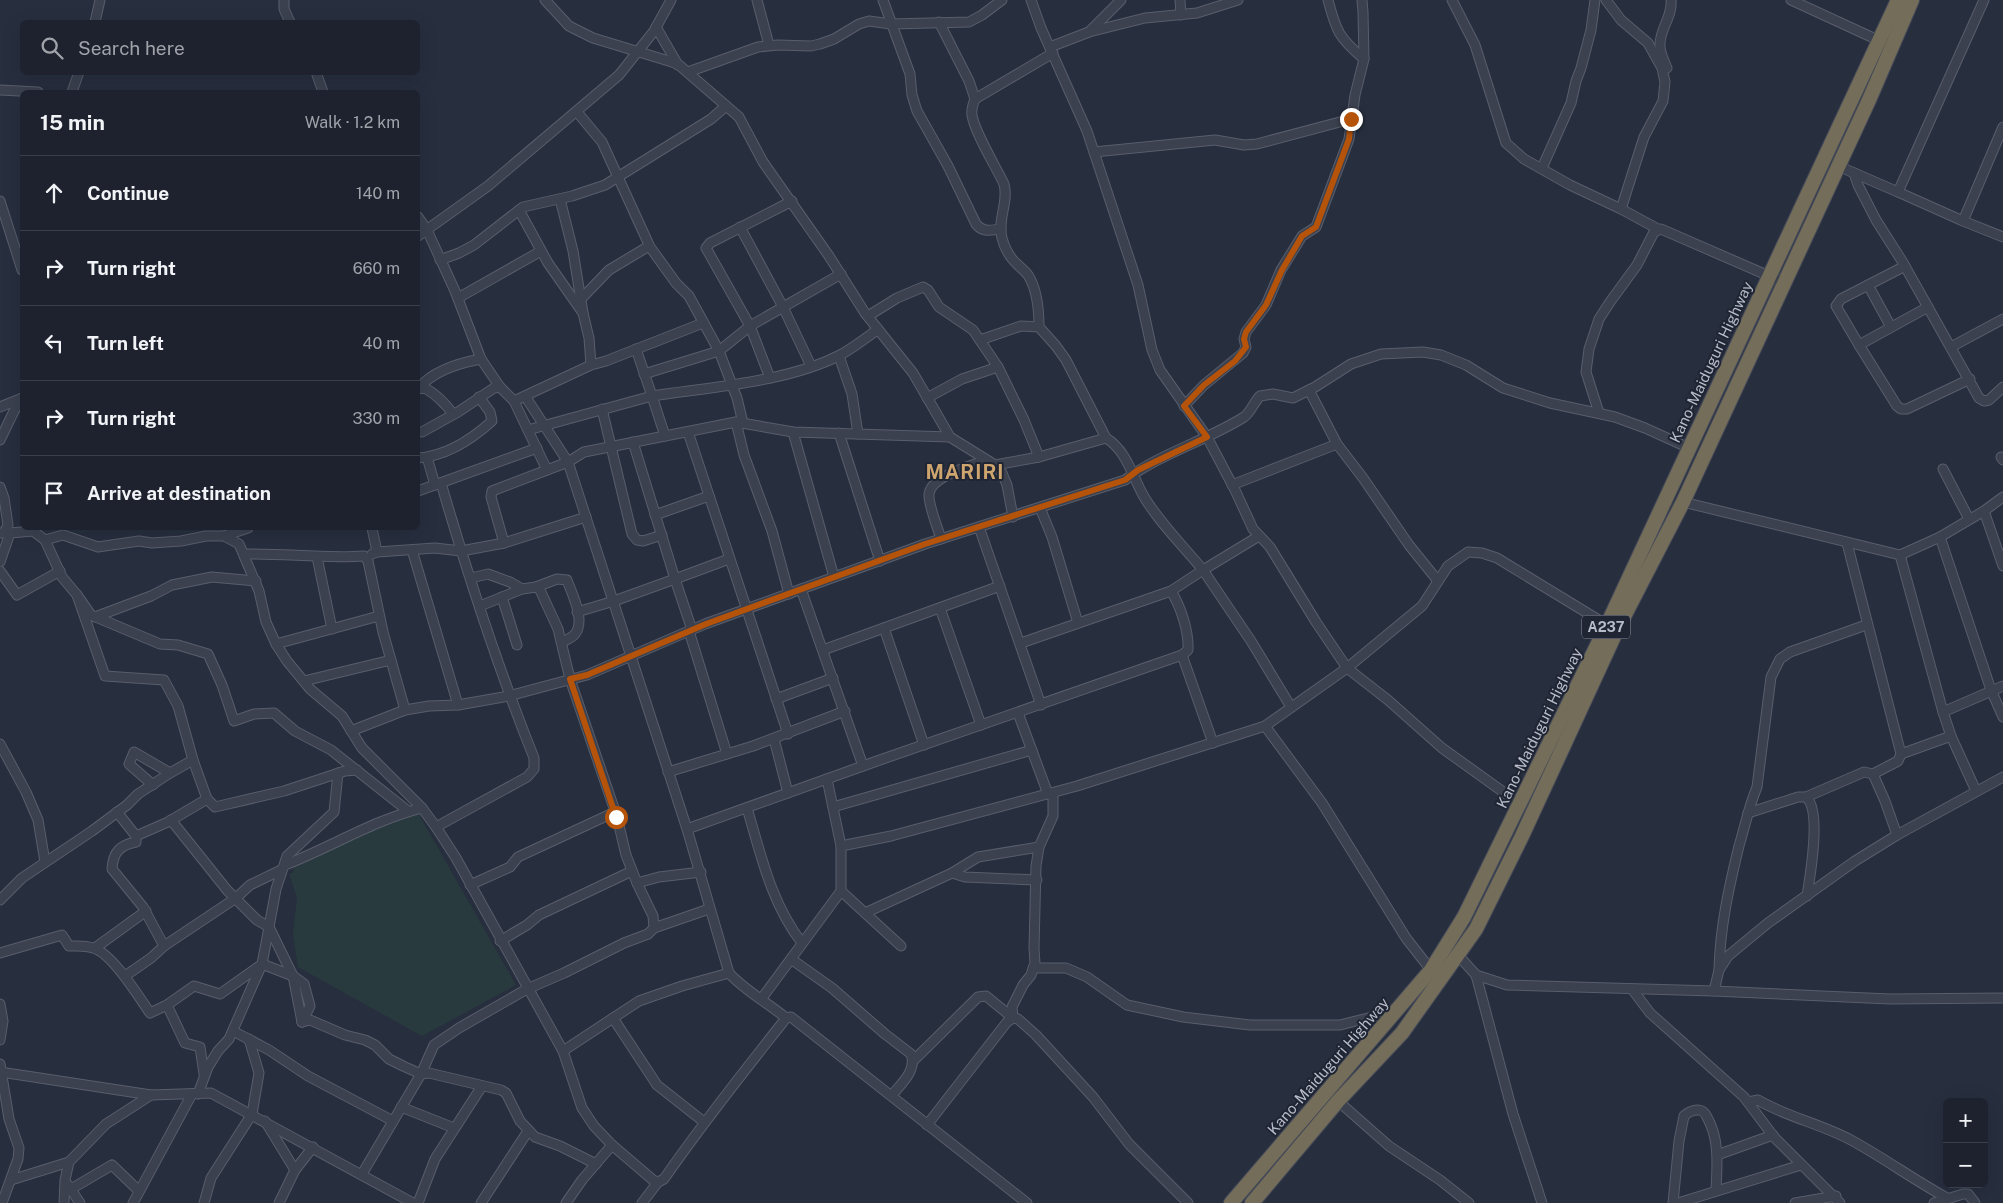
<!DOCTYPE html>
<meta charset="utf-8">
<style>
body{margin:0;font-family:"Public Sans",sans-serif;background:#2a2f3a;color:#f1f3f6}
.controls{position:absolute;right:15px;bottom:15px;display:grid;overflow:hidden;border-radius:8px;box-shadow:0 5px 20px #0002}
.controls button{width:45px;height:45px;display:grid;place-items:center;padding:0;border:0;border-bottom:1px solid #3b3f4a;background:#1d222e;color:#f1f3f6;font:25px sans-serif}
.stop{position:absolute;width:15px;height:15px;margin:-11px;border:4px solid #b45309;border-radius:50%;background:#fff}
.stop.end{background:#b45309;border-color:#fff;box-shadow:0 1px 5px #0008}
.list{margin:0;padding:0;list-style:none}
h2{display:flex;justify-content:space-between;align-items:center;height:65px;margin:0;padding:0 20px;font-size:21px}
h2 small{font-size:16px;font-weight:400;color:#a0a4aa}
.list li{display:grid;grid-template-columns:32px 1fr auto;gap:15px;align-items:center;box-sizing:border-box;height:75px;padding:0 20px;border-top:1px solid #3b3f4a}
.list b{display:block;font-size:19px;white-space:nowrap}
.list em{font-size:16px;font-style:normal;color:#a0a4aa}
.icon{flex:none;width:28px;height:28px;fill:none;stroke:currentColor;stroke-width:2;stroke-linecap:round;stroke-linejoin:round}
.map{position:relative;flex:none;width:2003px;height:1203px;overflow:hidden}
.search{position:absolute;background:#1d222e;box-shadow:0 5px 20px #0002;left:20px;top:20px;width:400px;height:55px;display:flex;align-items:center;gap:12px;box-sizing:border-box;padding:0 18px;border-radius:8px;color:#a0a4aa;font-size:19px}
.panel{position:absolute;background:#1d222e;box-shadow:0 5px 20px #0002;left:20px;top:90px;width:400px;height:440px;border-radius:8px}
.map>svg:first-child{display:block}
.green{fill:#293a3f}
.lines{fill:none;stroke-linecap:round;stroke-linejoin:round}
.minor-casing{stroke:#595e6c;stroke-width:11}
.highway-casing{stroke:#464b59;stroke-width:16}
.minor{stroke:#3b414f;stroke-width:9}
.highway{stroke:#746d59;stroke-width:14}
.route{stroke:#b45309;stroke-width:6}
.labels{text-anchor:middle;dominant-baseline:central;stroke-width:4;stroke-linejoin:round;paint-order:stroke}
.shield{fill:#202534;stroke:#8a8f9c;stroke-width:1}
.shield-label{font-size:14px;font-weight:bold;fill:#b8bcc9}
.street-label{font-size:15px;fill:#b8bcc9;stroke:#202534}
.district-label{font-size:20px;font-weight:bold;letter-spacing:1px;fill:#cea56e;stroke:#202534}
</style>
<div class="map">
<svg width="2003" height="1203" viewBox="0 0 2003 1203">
<rect width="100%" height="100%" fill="#272e3e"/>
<polygon class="green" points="414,806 516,985 422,1036 298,967 293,934 297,897 289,874 294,872 291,857"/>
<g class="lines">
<g class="minor-casing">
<g id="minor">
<polyline points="284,0 284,9 290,22"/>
<polyline points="545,0 569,26 593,38 672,62 679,65 739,117 763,162 829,256 865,313 913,373 950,437 995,465 1002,473 1007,485 1013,517"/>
<polyline points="757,0 769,45"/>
<path d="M883,0L910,74L912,95L917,111L948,166L976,224C983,233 991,230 1001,229"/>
<polyline points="1031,0 1041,28 1087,131 1138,285 1152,350 1160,370 1207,437 1235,490 1253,529 1270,547 1316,622 1347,668 1388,700 1442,748 1520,804"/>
<polyline points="1180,0 1181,15"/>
<path d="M1328,0C1336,31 1339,38 1364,59"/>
<polyline points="1452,0 1475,45 1506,143 1524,159 1570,185 1621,209 1658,229"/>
<polyline points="1606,0 1621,20 1648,43 1662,68 1665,82 1663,101 1644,137 1621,209"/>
<polyline points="1791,0 1880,41"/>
<polyline points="95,22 100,0"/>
<polyline points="939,22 969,81 975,99"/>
<polyline points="656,27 678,65"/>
<polyline points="1089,32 1121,0"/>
<polyline points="1050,47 1089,32 1145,18 1197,13 1238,0"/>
<path d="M1667,68C1664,61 1660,53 1660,46C1659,29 1673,17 1671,0"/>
<polyline points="316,72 323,92"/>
<polyline points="688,72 758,47 778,45 811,46 820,44 834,39 859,24 869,21 891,24 969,22 982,15 1002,0"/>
<polyline points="0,90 38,92"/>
<polyline points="72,92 79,72"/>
<polyline points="577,112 602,142 650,247 676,283 689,296 719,351 737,398 743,423"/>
<polyline points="1094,152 1215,140 1244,145 1257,144 1351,119"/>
<polyline points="1838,166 1898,192 1984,0"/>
<polyline points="1542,168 1571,103 1576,81 1581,68 1591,30 1595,0"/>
<polyline points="1854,173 1858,185 1876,220 1902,261 1979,398 1984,401 1989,400 2003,387"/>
<polyline points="1898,192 1963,221 2003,237"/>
<polyline points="560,199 573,251 583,313"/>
<polyline points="0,201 22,270"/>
<polyline points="792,201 710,243 706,248 750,326 841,274"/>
<polyline points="519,210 548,263 583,313 589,338 591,365"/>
<polyline points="418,217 427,230 455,291 481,359"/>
<polyline points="1963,221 2003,127"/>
<polyline points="740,227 783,307 811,366"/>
<polyline points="418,236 488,186 619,75 654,31 671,0"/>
<polyline points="440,260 459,253 474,245 523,207 572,196 605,185 711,119 726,106"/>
<polyline points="1905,266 1841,299 1836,306 1859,345 1928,307"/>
<polyline points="1868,285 1891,327"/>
<polyline points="458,298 541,251"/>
<polyline points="582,298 609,270 649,246"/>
<polyline points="868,316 897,298 923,287 928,290 939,307 973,330 998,367"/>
<path d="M1039,327C1039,311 1037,289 1028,275C1025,271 1021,268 1017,264C1010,258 1004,247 1002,238C997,220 1009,202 1004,184C996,167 974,131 972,115C971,109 973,104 975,99L1053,53"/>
<polyline points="980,340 1021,326 1039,327 1056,346 1066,360 1106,438"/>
<polyline points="1859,345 1897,406 1901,409 1907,409 1970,379"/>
<polyline points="1951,347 2003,319"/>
<polyline points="839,356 852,394 858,434"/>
<polyline points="644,374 719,351 750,326 770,378"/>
<path d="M419,388C433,371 459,363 481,359L500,387L514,401L547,470"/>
<path d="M418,389L425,388C437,395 445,403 453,414"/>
<polyline points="1309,390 1337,444 1363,478 1409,545 1438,581"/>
<path d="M525,396L568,462L687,829L729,973C744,990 768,1003 786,1018"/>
<polyline points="927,398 962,379 998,367 1024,420 1039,457"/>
<polyline points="514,401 591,365 606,361 703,323"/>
<polyline points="1184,406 1204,385 1243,353 1246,347 1244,339 1246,332 1266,305 1281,270 1302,236 1316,227 1349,139 1355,95 1364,59 1363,12 1362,0"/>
<polyline points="0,407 22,398"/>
<polyline points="602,409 632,534 637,540 643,541 662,535"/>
<polyline points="1599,413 1586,372 1589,349 1599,319 1610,302 1637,265 1654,232 1661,229 1785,283"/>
<polyline points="736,422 744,455 772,531 789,594"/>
<polyline points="528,430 652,396 636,349"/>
<polyline points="422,432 458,412 494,388 500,387"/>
<polyline points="688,432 788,734"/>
<polyline points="793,432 834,577"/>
<polyline points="839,433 880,561"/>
<path d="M665,436L652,396C710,387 788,382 840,355C853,348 866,338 878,329"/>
<polyline points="0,440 14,411 22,398"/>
<polyline points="633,442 675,579 729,559"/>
<polyline points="427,457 435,485"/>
<polyline points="2001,457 2003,460"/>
<path d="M418,458C446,456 471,440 492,421L490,412L479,397"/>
<path d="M995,465L1039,457L1106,438C1126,450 1132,475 1143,495C1157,520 1185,548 1203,570L1259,536"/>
<polyline points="1943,469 1969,519"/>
<polyline points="1232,485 1337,444"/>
<polyline points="0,487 4,498 8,525 4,533 0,533"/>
<polyline points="418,491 537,448"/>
<polyline points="1683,502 1900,555 1940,537 1984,511 2003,497"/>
<polyline points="1040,508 1052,537 1078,623"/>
<polyline points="1984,511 2003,566"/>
<polyline points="655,515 709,496"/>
<polyline points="979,527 1041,705"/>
<path d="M7,530L10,533L33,531L45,540L63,535L98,547L139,541L152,543L181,541L206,536H224L239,544L259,591L266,622L276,644L287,661L310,689L342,716L362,748L422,808L436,827L456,858L563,1051L582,1108L594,1126L612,1145L653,1180L658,1182L664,1179C701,1125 742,1074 783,1022L786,1018L791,1017L1027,1203"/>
<polyline points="224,536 248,528"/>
<polyline points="1940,537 1991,690 2003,717"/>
<path d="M941,539C938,528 928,505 929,494C931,476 971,466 986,460"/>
<polyline points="45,540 62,577 77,595 105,676 164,680 178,706 193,760 170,773 134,752 129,764 153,785"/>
<polyline points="504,543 491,497 492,491 568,462 584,452 736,422 793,432 950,437"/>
<polyline points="412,550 458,705"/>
<polyline points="377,552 435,548 461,551 504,543 586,517"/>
<path d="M244,554C284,553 324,559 364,556L368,561L383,632L405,710"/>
<polyline points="372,554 377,552 372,528"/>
<polyline points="1900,555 1943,712 1951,736 1976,791"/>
<polyline points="317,557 332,629"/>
<polyline points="0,562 10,533"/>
<polyline points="0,571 17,595 60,571"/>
<path d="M536,587L557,579L567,580C572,594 586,621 575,634C572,638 566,640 562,642"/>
<polyline points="801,589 863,766"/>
<polyline points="77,595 91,615 160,644 178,645 208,654 222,685 234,721 254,714 274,713 295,731 331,750 408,811"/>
<polyline points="502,597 517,645"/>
<polyline points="480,606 522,589"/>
<polyline points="940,608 981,725"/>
<polyline points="577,612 614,601 675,579 692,630"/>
<polyline points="95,617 151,596 172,585 212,577 256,581"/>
<polyline points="884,628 924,745"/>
<polyline points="689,631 727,754"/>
<polyline points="1021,643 1171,591 1203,570 1251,641 1291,707"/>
<polyline points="276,644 379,616"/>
<polyline points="823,650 1000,586"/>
<polyline points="1182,655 1213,743"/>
<polyline points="304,681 391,660"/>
<polyline points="776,699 833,678"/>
<polyline points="1943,712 2003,686"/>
<polyline points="1018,713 1048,794"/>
<polyline points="1265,726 1322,803 1406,938 1431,970"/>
<path d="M351,731L405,710L429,706L458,705L509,696L587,675L705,624L925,544L1125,480C1161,453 1206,441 1244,417C1251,412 1254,402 1260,396L1273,394L1293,398L1315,387L1351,364L1381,354L1423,352L1441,355L1466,365L1503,388L1550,403L1615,417L1645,428L1689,448"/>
<polyline points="774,739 788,793"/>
<polyline points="0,744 26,792 38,820 45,862"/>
<polyline points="1901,754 1951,736"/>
<polyline points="193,760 207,799"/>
<polyline points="668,772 753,746 845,711"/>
<polyline points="1873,774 1885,801 1897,835"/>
<polyline points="827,779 841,846"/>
<path d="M1806,797C1822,810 1810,876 1807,896"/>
<polyline points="833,807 1032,750"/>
<path d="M747,808C761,855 771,903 802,943"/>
<polyline points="117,812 136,836"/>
<polyline points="1748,813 1798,797 1806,797 1864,772 1873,774 1898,761 1901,754 1847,543"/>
<polyline points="171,820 227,890 257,920 269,927 262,964 229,1039 218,1051 208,1067 198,1094"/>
<path d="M436,827L527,777L534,769V758C498,668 468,576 441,483"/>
<path d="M687,829L877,761L1182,655L1188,650C1189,632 1181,607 1171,591"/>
<polyline points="136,836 168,822 207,799 215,807 284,791 345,771 357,770"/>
<path d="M136,836V842C120,845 113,852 112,869L143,907L164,946"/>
<path d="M285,865C331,847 374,820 422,808"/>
<polyline points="952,873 978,857 1039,847"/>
<polyline points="637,883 659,877 701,872"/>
<polyline points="470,885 510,867 518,857 615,812"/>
<polyline points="841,891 901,946"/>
<polyline points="0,900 22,878 92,831 127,805 138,794 170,773"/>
<polyline points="865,913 952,873 965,877 1037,880"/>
<polyline points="654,928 709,909"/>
<polyline points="500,941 527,925 539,915 632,871"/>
<polyline points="95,948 146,911"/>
<path d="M0,953L62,935L69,946C77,946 85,945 93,948C112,953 139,997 150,1013L167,1005"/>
<polyline points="1457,954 1476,975 1513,1114 1542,1203"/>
<path d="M791,959L832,988L885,1034L911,1054C917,1070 902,1083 892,1095"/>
<polyline points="262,964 293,976 302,1022"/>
<polyline points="1033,968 1066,968 1087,977 1127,1005 1183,1017 1250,1025 1340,1025 1372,1017 1394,1013"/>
<path d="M1719,970C1720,927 1729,887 1739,846C1745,826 1749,806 1757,787L1771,677L1780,659L1790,652L1866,625"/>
<polyline points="1476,975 1507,985 1714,991 1890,999 2003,998"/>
<polyline points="125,976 151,958 164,946 236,898 250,885 281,870"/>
<polyline points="1632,989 1650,1013 1744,1097 1774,1137 1840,1203"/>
<polyline points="1714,991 1719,970 1728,956 1768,923 1855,861 1897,835 2003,777"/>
<polyline points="762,998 841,891 841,846 891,836 1077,786 1265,726 1347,668 1422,606 1448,566 1468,552 1482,553 1497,558 1607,625"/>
<polyline points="0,1004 3,1021 0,1040"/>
<polyline points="613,1018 657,1085 704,1122"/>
<polyline points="1013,1018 1012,1007 1023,985 1031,975 1035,963 1034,948 1036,866 1039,847 1053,816 1053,793"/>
<polyline points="302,1022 310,1020 345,1035 365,1040 375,1045 389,1059 403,1066 421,1074 429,1073 501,1090 506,1093 520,1121 535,1137 560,1146 596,1164"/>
<polyline points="302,1022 310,1006 304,984 293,976 269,927 276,889 287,856 334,812 338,773"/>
<polyline points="233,1031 269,1050 308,1076 393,1121"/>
<polyline points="563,1051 639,1001 682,986 729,973"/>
<polyline points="913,1061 978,997 986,996 1013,1018 1018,1019 1036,1035 1093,1097 1129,1144 1188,1203"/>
<polyline points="0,1064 9,1119 19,1148 18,1159 2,1203"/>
<polyline points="0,1072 151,1095 211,1093 413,1203"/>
<polyline points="204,1074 200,1047 185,1043 167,1005 194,986 220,994 261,965"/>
<polyline points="1338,1101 1389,1146 1440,1180 1469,1203"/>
<path d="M1748,1102L1758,1100C1787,1117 1821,1124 1851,1140C1884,1158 1914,1180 1947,1198"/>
<polyline points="401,1107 454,1128"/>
<polyline points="265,1121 295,1170"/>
<polyline points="927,1125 1007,1022 1013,1018"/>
<polyline points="1717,1155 1773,1135"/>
<polyline points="362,1174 421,1074 434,1045 459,1028 527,989 564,973 624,943 648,934 654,928 653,916 637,883 626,855 617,817 570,679 558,629 540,590 536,587 522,589 510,582 488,574 471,578"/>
<polyline points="11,1180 69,1162"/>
<polyline points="68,1185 80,1203"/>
<polyline points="71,1189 112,1165 139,1191"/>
<polyline points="64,1203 65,1180 69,1162 106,1124 151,1095"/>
<polyline points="133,1203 192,1094"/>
<polyline points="204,1203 211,1178 252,1114 259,1073 249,1039"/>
<polyline points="279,1203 295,1170 313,1147"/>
<polyline points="418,1203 435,1159 482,1086"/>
<polyline points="481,1203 528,1131"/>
<polyline points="566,1203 582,1180 612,1145"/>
<polyline points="642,1203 658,1182"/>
<path d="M1673,1203L1679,1141L1684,1116C1687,1113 1693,1110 1698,1110C1703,1110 1705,1113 1707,1117C1720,1140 1717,1165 1716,1191"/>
<polyline points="1678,1203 1801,1165"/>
<polyline points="1795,1203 1836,1196"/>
<polyline points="1934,1203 1963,1194 1968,1194 1975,1203"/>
</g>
</g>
<g class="highway-casing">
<g id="highway">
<polyline points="1231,1203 1431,970 1464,917 1607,625 1898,0"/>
<polyline points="1252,1203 1338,1101 1402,1033 1476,929 1522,836 1617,630 1683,502 1869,100 1912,0"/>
</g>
</g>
<use href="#minor" class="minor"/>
<use href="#highway" class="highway"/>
</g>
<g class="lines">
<polyline class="route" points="616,817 570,679 587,675 706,624 925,544 1125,480 1138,470 1207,437 1184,406 1204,385 1235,361 1246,347 1244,339 1246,332 1266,305 1282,270 1302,236 1316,227 1349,139 1351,119"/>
</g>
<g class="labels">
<rect class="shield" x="1582" y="615.5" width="48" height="23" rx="4"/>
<g class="shield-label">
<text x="1606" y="627">A237</text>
</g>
<g class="street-label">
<text transform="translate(1711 362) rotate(-65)">Kano-Maiduguri Highway</text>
<text transform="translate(1539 728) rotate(-64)">Kano-Maiduguri Highway</text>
<text transform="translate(1328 1066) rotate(-49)">Kano-Maiduguri Highway</text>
</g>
<g class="district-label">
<text x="965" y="472">MARIRI</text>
</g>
</g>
</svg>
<div class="controls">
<button>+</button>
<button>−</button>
</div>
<div class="stop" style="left:616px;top:817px"></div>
<div class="stop end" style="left:1351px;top:119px"></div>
<div class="search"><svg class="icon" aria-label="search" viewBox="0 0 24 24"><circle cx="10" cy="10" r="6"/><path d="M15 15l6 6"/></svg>Search here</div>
<section class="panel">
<h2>15 min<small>Walk · 1.2 km</small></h2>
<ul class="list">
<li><svg class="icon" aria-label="ahead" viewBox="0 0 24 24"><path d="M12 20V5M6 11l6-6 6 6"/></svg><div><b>Continue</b></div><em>140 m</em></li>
<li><svg class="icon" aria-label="right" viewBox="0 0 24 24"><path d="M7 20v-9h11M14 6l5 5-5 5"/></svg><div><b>Turn right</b></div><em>660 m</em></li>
<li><svg class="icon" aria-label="left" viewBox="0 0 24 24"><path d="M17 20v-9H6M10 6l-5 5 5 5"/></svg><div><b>Turn left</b></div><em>40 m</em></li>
<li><svg class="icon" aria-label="right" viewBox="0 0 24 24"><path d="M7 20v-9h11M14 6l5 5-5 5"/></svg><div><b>Turn right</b></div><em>330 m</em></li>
<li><svg class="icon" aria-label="arrive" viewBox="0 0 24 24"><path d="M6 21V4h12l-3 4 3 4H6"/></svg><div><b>Arrive at destination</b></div></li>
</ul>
</section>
</div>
